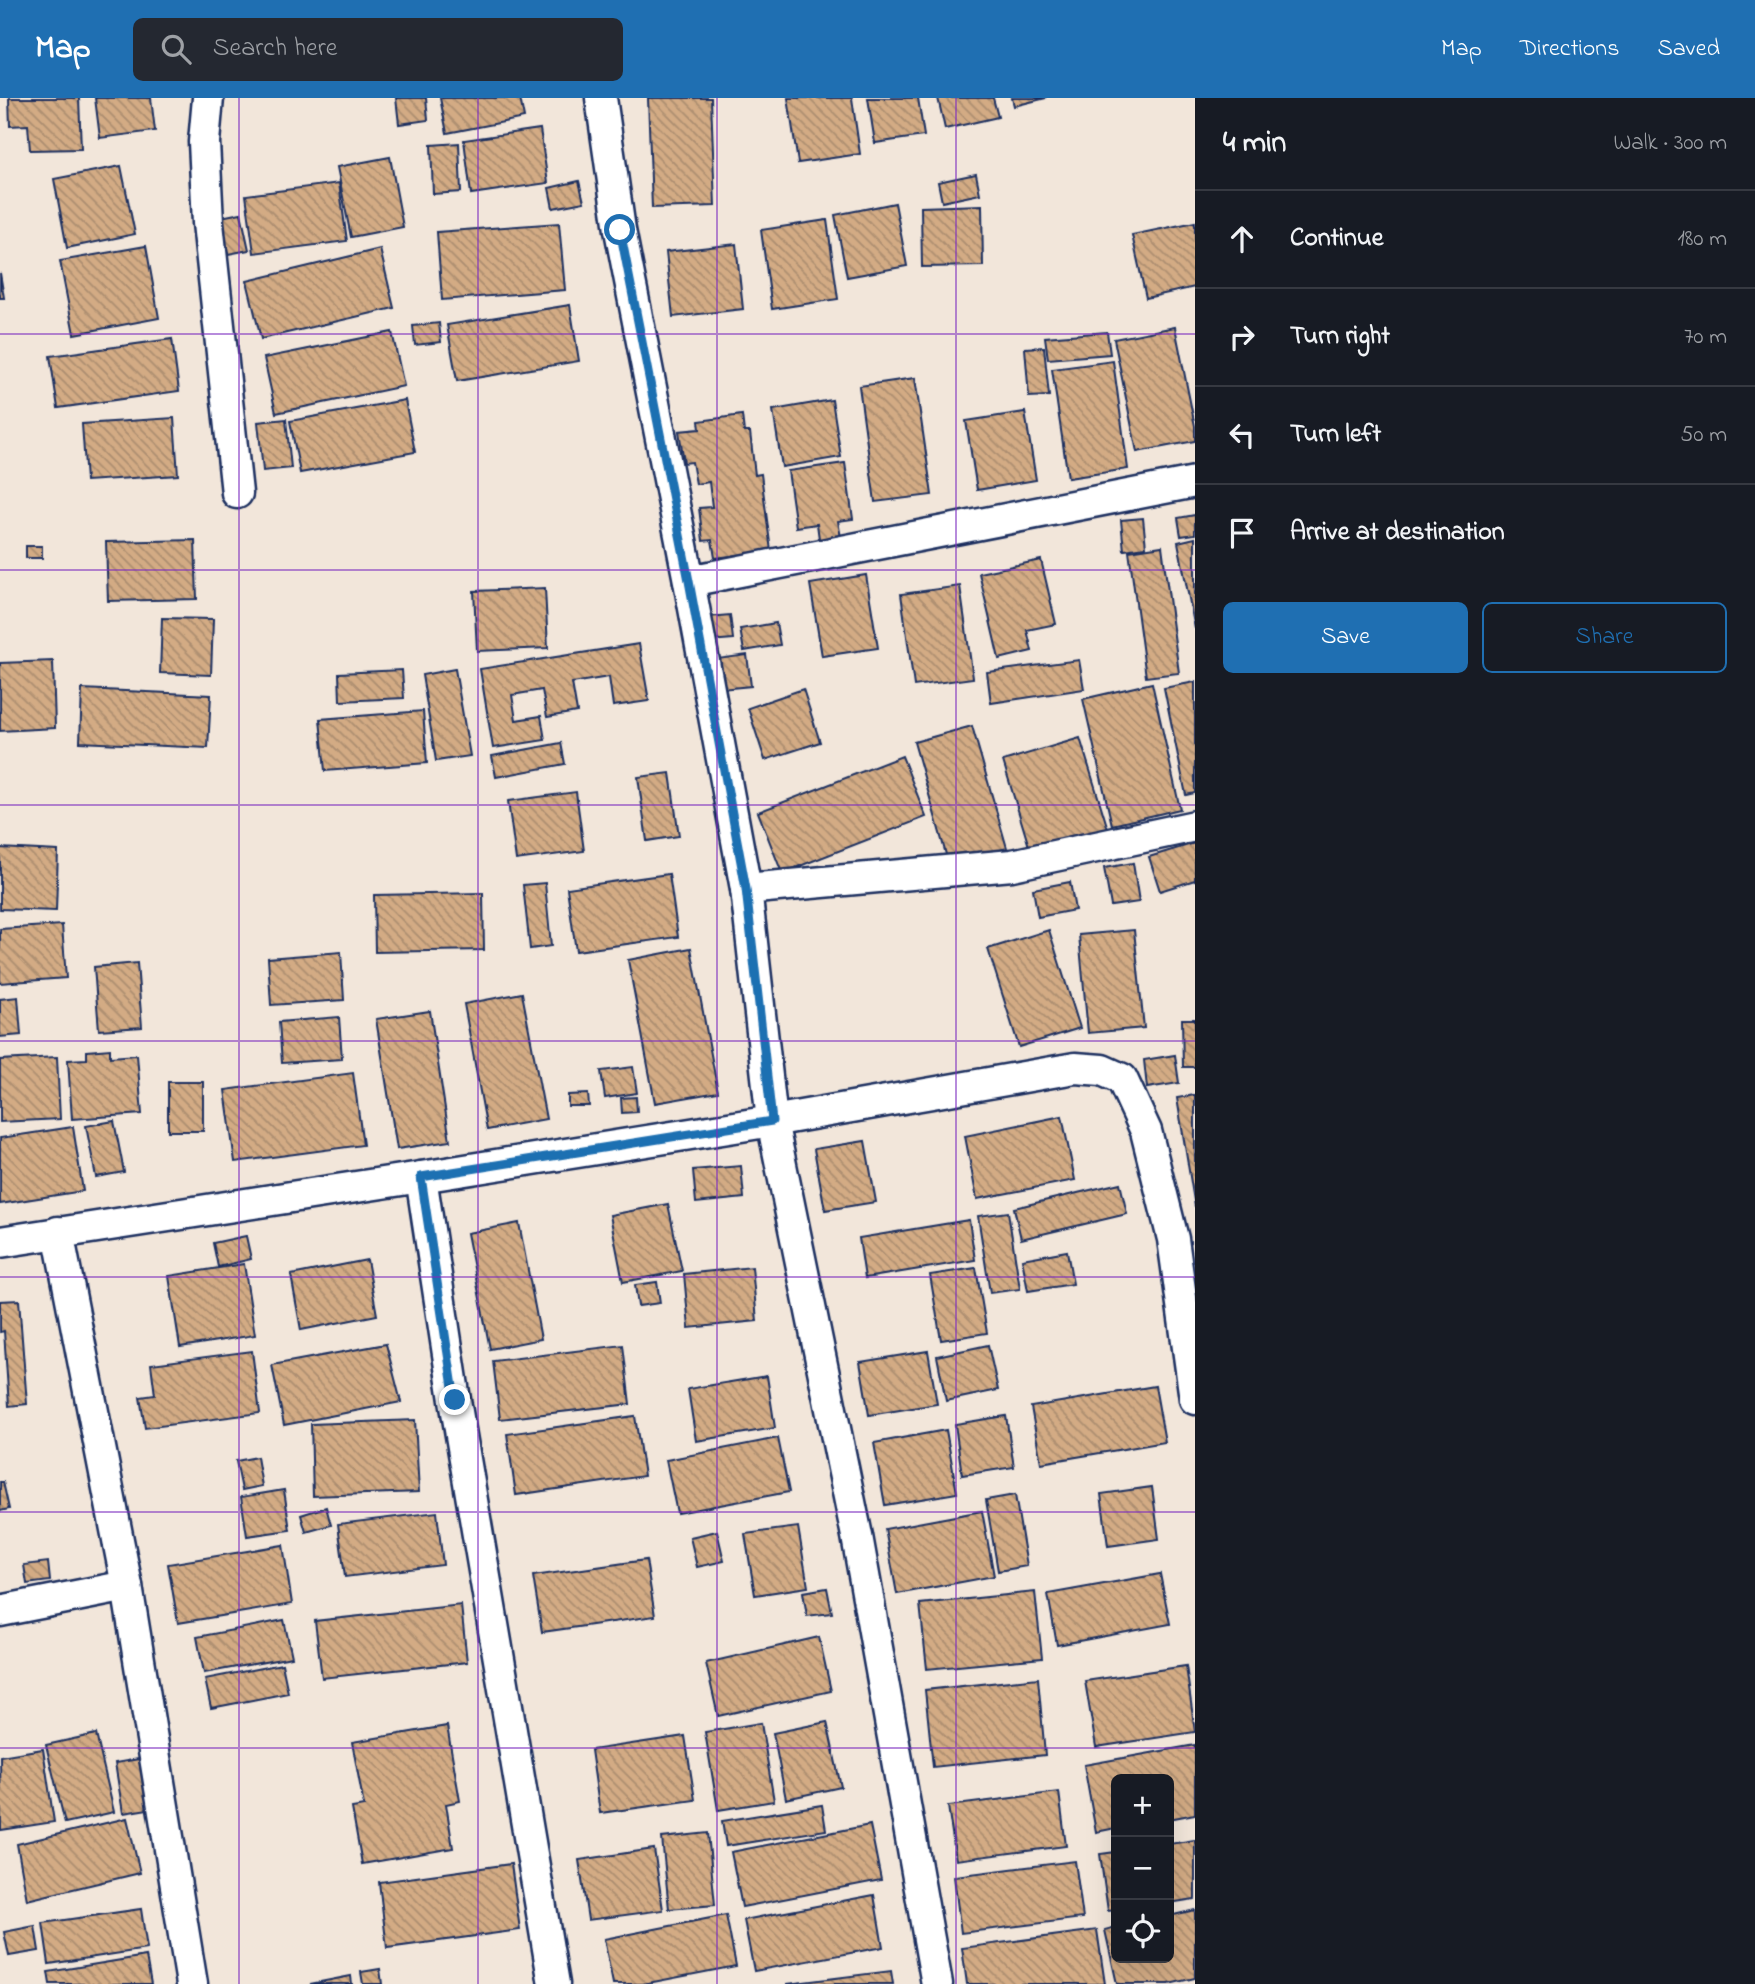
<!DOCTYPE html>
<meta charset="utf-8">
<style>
body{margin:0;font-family:"Indie Flower",sans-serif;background:#242831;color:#f1f3f6}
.controls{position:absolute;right:21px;bottom:21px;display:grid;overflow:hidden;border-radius:10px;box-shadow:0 7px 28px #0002}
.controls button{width:63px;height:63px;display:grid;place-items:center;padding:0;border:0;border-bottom:2px solid #363941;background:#171b24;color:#f1f3f6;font:35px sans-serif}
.stop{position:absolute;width:21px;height:21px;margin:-16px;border:5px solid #1f6fb2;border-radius:50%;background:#fff}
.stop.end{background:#1f6fb2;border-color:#fff;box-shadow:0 2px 7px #0008}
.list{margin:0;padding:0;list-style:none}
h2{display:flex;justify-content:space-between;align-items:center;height:91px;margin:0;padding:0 28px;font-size:30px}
h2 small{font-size:23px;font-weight:400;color:#9ea1a6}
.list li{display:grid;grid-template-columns:46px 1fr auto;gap:21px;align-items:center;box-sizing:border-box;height:98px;padding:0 28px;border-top:2px solid #363941}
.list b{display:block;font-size:26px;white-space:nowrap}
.list em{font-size:23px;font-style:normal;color:#9ea1a6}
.actions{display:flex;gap:14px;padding:21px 28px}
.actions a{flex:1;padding:16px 0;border:2px solid #1f6fb2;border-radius:10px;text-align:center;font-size:24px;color:#1f6fb2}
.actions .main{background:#1f6fb2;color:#fff}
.icon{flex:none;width:38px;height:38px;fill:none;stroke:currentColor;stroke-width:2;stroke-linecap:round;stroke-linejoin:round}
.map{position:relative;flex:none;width:1195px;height:1886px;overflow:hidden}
header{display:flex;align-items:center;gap:42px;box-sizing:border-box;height:98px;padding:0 35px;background:#1f6fb2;color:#fff}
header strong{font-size:33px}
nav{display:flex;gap:38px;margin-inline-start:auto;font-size:24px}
.search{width:490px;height:63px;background:#242831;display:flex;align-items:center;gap:18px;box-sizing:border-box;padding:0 24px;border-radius:10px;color:#9ea1a6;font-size:26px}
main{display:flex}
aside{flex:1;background:#171b24}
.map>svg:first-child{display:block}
.building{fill:url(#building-back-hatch);stroke:#1b2f5e;stroke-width:2}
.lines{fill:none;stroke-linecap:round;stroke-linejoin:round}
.minor-casing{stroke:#1b2f5e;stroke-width:35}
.minor{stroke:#fff;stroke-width:30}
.route{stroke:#1f6fb2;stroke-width:9}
.grid{fill:none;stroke:#7b2cbf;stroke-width:2;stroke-opacity:0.55}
</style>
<header>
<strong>Map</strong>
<div class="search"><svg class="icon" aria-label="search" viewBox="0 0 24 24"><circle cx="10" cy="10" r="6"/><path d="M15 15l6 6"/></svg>Search here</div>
<nav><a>Map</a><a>Directions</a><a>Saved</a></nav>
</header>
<main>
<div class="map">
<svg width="1195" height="1886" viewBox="0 0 1195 1886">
<defs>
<pattern id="building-back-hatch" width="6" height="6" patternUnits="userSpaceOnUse" patternTransform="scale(1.75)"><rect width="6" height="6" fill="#d3ab84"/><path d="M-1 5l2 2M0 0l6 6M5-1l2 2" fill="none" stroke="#aa8c6f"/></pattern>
</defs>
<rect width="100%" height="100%" fill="#f2e6da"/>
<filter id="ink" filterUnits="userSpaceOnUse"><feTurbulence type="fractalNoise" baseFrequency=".0143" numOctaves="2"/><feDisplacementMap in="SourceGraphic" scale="14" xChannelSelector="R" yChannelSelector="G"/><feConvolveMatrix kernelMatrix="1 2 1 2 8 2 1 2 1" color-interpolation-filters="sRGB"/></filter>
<g filter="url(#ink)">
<g class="building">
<polygon points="9,0 79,0 81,51 30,52 28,27 10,28"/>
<polygon points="95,0 151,0 155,33 100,40"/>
<polygon points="396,0 426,0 428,22 399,26"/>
<polygon points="440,0 520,0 524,20 447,35"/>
<polygon points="648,0 711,0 715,108 652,110"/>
<polygon points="788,0 852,0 860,56 798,65"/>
<polygon points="868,0 918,0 924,38 875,45"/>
<polygon points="938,0 993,0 998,19 945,31"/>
<polygon points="1012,0 1046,0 1014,8"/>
<polygon points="540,31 548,85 471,96 464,42"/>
<polygon points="459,45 461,94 433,96 431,47"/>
<polygon points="390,59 403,129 351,139 337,69"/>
<polygon points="121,68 135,136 67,150 54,81"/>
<polygon points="976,76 980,96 942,104 938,84"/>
<polygon points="579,83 584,104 553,110 549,90"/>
<polygon points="339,85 347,143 254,155 246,97"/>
<polygon points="895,105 907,168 847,179 835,117"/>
<polygon points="982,107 983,168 922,169 921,109"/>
<polygon points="241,115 249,152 228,156 221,119"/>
<polygon points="827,122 838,201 772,211 761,132"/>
<polygon points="1195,124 1195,189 1146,200 1132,137"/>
<polygon points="559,125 565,192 442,202 437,134"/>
<polygon points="736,146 743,211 673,219 666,154"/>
<polygon points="146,148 159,220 74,236 60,163"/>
<polygon points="380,151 394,210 261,241 247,183"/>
<polygon points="0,175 4,200 0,200"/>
<polygon points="570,207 579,263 457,283 447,227"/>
<polygon points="439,225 441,244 415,247 413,228"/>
<polygon points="1175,229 1195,328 1195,343 1137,354 1114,241"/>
<polygon points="392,234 404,288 276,315 264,260"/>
<polygon points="1107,234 1110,256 1048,261 1045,239"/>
<polygon points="172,241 179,293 58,310 50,258"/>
<polygon points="1044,249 1049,298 1029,299 1025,250"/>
<polygon points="1113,263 1128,371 1068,380 1052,271"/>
<polygon points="915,280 932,397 875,404 859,288"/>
<polygon points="405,302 415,354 300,375 290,323"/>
<polygon points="832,302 841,359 782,369 773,312"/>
<polygon points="1025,314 1036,382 977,392 966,323"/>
<polygon points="742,317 744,334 750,334 755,377 761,376 771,453 715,460 712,442 703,443 699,410 712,409 709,384 696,386 692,364 684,365 679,333 700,331 699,323"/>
<polygon points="174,320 178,377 86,383 82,326"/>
<polygon points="286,321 291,370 263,373 258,324"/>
<polygon points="845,365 853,421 838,423 842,445 820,448 817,426 796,429 788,373"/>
<polygon points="1195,417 1195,436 1181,438 1178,420"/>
<polygon points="1143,420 1146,449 1124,452 1121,422"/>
<polygon points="1195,440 1195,531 1178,444"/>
<polygon points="195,442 197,501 108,503 106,444"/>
<rect x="26" y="448" width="16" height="12"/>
<polygon points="1162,448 1179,575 1146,579 1129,453"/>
<polygon points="1041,462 1056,526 1027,532 1032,553 999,561 979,475"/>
<polygon points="866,477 878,550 822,558 810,486"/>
<polygon points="960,488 973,580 914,588 901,496"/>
<polygon points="545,490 548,550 477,553 474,493"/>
<polygon points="730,517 733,541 710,543 708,519"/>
<polygon points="162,520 213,521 211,577 160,575"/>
<polygon points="776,525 780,547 744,553 740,531"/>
<polygon points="639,546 649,603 613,608 609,579 572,585 577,614 547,619 542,592 512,597 516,622 541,618 545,642 493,650 480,571"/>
<polygon points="747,557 751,588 721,591 717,561"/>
<polygon points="1079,562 1084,591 991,605 987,574"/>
<polygon points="53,563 55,630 0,633 0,565"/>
<polygon points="455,571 470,658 436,663 422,577"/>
<polygon points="402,572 404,600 340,603 339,575"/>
<polygon points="1195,584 1195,695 1186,697 1164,590"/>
<polygon points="1152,585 1180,711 1112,727 1083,601"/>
<polygon points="82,591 211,597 208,650 80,644"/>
<polygon points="803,591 820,644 765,662 748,610"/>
<polygon points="423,613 427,665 325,673 320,621"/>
<polygon points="972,628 1007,750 949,767 914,644"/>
<polygon points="1080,640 1108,731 1031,755 1003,663"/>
<polygon points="561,645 565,666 496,679 492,658"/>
<polygon points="902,658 926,719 782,775 758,714"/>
<polygon points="670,675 679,738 647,743 638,679"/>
<polygon points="576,694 584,753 516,762 508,703"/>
<polygon points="1195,745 1195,782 1160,793 1149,759"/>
<polygon points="0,750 58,753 56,813 0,811"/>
<polygon points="1133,765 1139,804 1111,808 1104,770"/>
<polygon points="669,776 678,839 576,853 567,790"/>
<polygon points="1070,784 1075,812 1038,819 1033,791"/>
<polygon points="545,785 551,848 530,851 523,787"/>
<polygon points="483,795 484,852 375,854 374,797"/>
<polygon points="62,827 66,880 0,885 0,831"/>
<polygon points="1049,832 1080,930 1019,949 988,851"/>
<polygon points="1134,832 1144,930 1088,935 1079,837"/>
<polygon points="691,850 718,994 655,1005 628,862"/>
<polygon points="341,854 344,902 271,907 268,860"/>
<polygon points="137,865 142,929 99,932 94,869"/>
<polygon points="522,895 546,1021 487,1032 464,906"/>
<polygon points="18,899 21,937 0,939 0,901"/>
<polygon points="430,913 450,1043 397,1051 376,921"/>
<polygon points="339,919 342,961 282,965 279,924"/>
<polygon points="1182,921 1195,921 1195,969 1183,969"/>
<polygon points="110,951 110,959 137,957 142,1016 72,1021 68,962 87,961 87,953"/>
<polygon points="1175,957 1179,985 1147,990 1144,962"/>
<polygon points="57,959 60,1021 0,1024 0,962"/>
<polygon points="633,969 637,995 605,1000 601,973"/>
<polygon points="353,975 363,1047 235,1064 225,992"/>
<rect x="168" y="984" width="35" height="49"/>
<polygon points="588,996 589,1008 568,1008 568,997"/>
<polygon points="1195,997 1195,1109 1177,1000"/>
<polygon points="636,999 637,1014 622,1015 621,1000"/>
<polygon points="1062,1018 1075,1082 977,1101 965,1038"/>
<polygon points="114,1023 124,1074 96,1079 86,1028"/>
<polygon points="73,1029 83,1093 0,1106 0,1040"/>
<polygon points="865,1043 876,1104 825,1112 814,1051"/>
<polygon points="741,1068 744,1100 696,1105 693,1072"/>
<polygon points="1120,1085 1127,1116 1021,1141 1014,1110"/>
<polygon points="668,1106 682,1173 623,1184 610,1117"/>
<polygon points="1008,1114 1020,1191 990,1195 978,1118"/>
<polygon points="969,1122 975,1162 865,1180 859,1140"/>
<polygon points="519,1125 541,1241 490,1251 467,1135"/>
<polygon points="246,1138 251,1161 218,1169 213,1145"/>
<polygon points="1067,1153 1073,1186 1028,1193 1022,1161"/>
<polygon points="367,1162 377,1217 301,1232 291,1177"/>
<polygon points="244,1166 255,1237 180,1249 169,1178"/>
<polygon points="752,1169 757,1223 689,1230 684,1176"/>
<polygon points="976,1170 987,1235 941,1242 930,1177"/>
<polygon points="657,1184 660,1205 638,1208 635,1187"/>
<polygon points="19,1202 27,1306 9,1308 4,1233 0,1234 0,1203"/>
<polygon points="386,1246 401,1304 284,1327 272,1267"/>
<polygon points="623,1247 630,1306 500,1321 493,1263"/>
<polygon points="988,1247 998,1292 946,1303 937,1258"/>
<polygon points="252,1253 260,1315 145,1330 140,1299 155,1297 151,1266"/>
<polygon points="928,1253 937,1306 869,1317 860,1264"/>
<polygon points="767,1278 775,1330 696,1343 688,1291"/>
<polygon points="1155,1288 1165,1344 1041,1365 1031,1309"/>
<polygon points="635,1318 644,1378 516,1397 507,1336"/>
<polygon points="1006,1318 1014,1369 962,1377 955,1326"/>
<polygon points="415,1322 419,1394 313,1398 311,1326"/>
<polygon points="946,1332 957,1395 885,1407 874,1345"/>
<polygon points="778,1340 789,1394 677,1415 666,1362"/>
<polygon points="257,1359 262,1388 242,1392 236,1363"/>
<polygon points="0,1384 3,1384 9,1411 0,1413"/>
<polygon points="1152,1389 1159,1441 1108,1448 1101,1396"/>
<polygon points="284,1392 290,1432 247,1438 241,1399"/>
<polygon points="1015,1397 1027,1468 998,1473 986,1402"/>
<polygon points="326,1409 331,1427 306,1434 301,1417"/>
<polygon points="982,1413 994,1478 897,1496 885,1431"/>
<polygon points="437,1414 443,1467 345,1479 338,1426"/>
<polygon points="798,1429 808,1489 755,1497 745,1436"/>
<polygon points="717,1433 724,1463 697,1469 690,1439"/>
<polygon points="283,1447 292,1506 178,1525 168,1466"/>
<polygon points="646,1462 655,1518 542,1534 533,1478"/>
<polygon points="48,1464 50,1483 27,1486 24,1467"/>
<polygon points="1160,1476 1170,1526 1057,1547 1048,1496"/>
<polygon points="827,1490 832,1515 807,1518 803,1494"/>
<polygon points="1035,1494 1042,1560 927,1571 920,1506"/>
<polygon points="461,1507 467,1564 322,1580 315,1523"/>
<polygon points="284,1522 292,1559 204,1575 197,1539"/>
<polygon points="819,1539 831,1593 718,1618 706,1565"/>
<polygon points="282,1566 288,1595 211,1610 205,1581"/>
<polygon points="1186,1568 1195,1634 1096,1649 1085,1583"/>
<polygon points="1038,1580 1045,1657 933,1669 925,1592"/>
<polygon points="827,1624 841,1689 786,1701 773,1635"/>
<polygon points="761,1625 774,1703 718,1712 705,1634"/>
<polygon points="447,1628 460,1703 446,1706 453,1750 362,1766 352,1710 364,1708 352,1644"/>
<polygon points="96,1636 114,1714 65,1725 46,1647"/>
<polygon points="685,1638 695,1702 600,1715 591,1652"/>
<polygon points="1195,1647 1195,1716 1169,1721 1169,1681 1116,1681 1116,1730 1096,1734 1084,1667"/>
<polygon points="43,1651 54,1724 1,1732 0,1658"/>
<polygon points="139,1661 148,1711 123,1715 115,1665"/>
<polygon points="1059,1694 1066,1748 956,1762 948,1708"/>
<polygon points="822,1707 826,1732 726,1748 722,1723"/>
<polygon points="127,1720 140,1775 27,1802 17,1746"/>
<polygon points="870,1727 881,1782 742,1809 731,1754"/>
<polygon points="708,1735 715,1807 669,1811 662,1740"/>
<polygon points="1195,1742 1195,1801 1169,1805 1169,1746"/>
<polygon points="654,1751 663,1812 588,1822 579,1762"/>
<polygon points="1116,1754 1116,1812 1108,1813 1100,1756"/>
<polygon points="1075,1763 1083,1820 961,1835 954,1778"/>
<polygon points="511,1766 520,1832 387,1850 379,1784"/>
<polygon points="874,1797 883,1849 754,1873 744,1822"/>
<polygon points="141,1811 147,1851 49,1866 43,1825"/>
<polygon points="1195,1812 1195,1880 1169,1886 1117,1886 1105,1832 1116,1829 1116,1860 1169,1860 1169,1818"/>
<polygon points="726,1817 736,1868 643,1886 613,1886 604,1841"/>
<polygon points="35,1828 39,1853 9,1858 4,1834"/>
<polygon points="1097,1832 1105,1886 967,1886 962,1850"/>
<polygon points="146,1858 151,1886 50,1886 48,1874"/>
<polygon points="380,1871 382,1886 363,1886 361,1874"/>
<polygon points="891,1873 893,1886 787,1886"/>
<polygon points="351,1878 352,1886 310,1886"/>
</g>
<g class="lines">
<g class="minor-casing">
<g id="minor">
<polyline points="208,0 204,44 208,125 237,395"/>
<polyline points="601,0 620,132 689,483 746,791 772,1023 857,1438 937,1886"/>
<polyline points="689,483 1195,384"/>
<polyline points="746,791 1012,767 1195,728"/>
<polyline points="421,1079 455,1302 554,1886"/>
<polyline points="58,1134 127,1488 192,1886"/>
<polyline points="0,1144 421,1079 772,1023 1075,970 1102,972 1122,981 1146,1033 1173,1141 1195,1301"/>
<polyline points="0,1513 127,1488"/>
</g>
</g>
<use href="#minor" class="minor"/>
</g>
</g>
<g class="lines" filter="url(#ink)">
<polyline class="route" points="455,1302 421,1079 772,1023 746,791 689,483 620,132"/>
</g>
<path class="grid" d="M239,0V1886M478,0V1886M717,0V1886M956,0V1886M0,236H1195M0,472H1195M0,707H1195M0,943H1195M0,1179H1195M0,1414H1195M0,1650H1195"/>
</svg>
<div class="controls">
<button>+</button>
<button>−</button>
<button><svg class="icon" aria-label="locate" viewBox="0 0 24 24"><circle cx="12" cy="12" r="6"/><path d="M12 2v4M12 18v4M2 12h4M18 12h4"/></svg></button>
</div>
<div class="stop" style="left:620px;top:132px"></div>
<div class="stop end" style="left:455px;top:1302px"></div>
</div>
<aside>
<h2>4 min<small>Walk · 300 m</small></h2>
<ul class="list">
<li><svg class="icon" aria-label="ahead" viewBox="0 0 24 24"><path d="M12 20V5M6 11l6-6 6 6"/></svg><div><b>Continue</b></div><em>180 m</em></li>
<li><svg class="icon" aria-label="right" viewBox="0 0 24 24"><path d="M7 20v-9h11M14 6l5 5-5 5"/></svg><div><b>Turn right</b></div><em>70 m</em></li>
<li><svg class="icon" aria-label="left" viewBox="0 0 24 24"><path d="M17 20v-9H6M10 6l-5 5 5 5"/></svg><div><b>Turn left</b></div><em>50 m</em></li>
<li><svg class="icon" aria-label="arrive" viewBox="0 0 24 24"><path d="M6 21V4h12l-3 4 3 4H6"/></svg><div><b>Arrive at destination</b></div></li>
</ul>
<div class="actions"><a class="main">Save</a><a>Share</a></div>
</aside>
</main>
